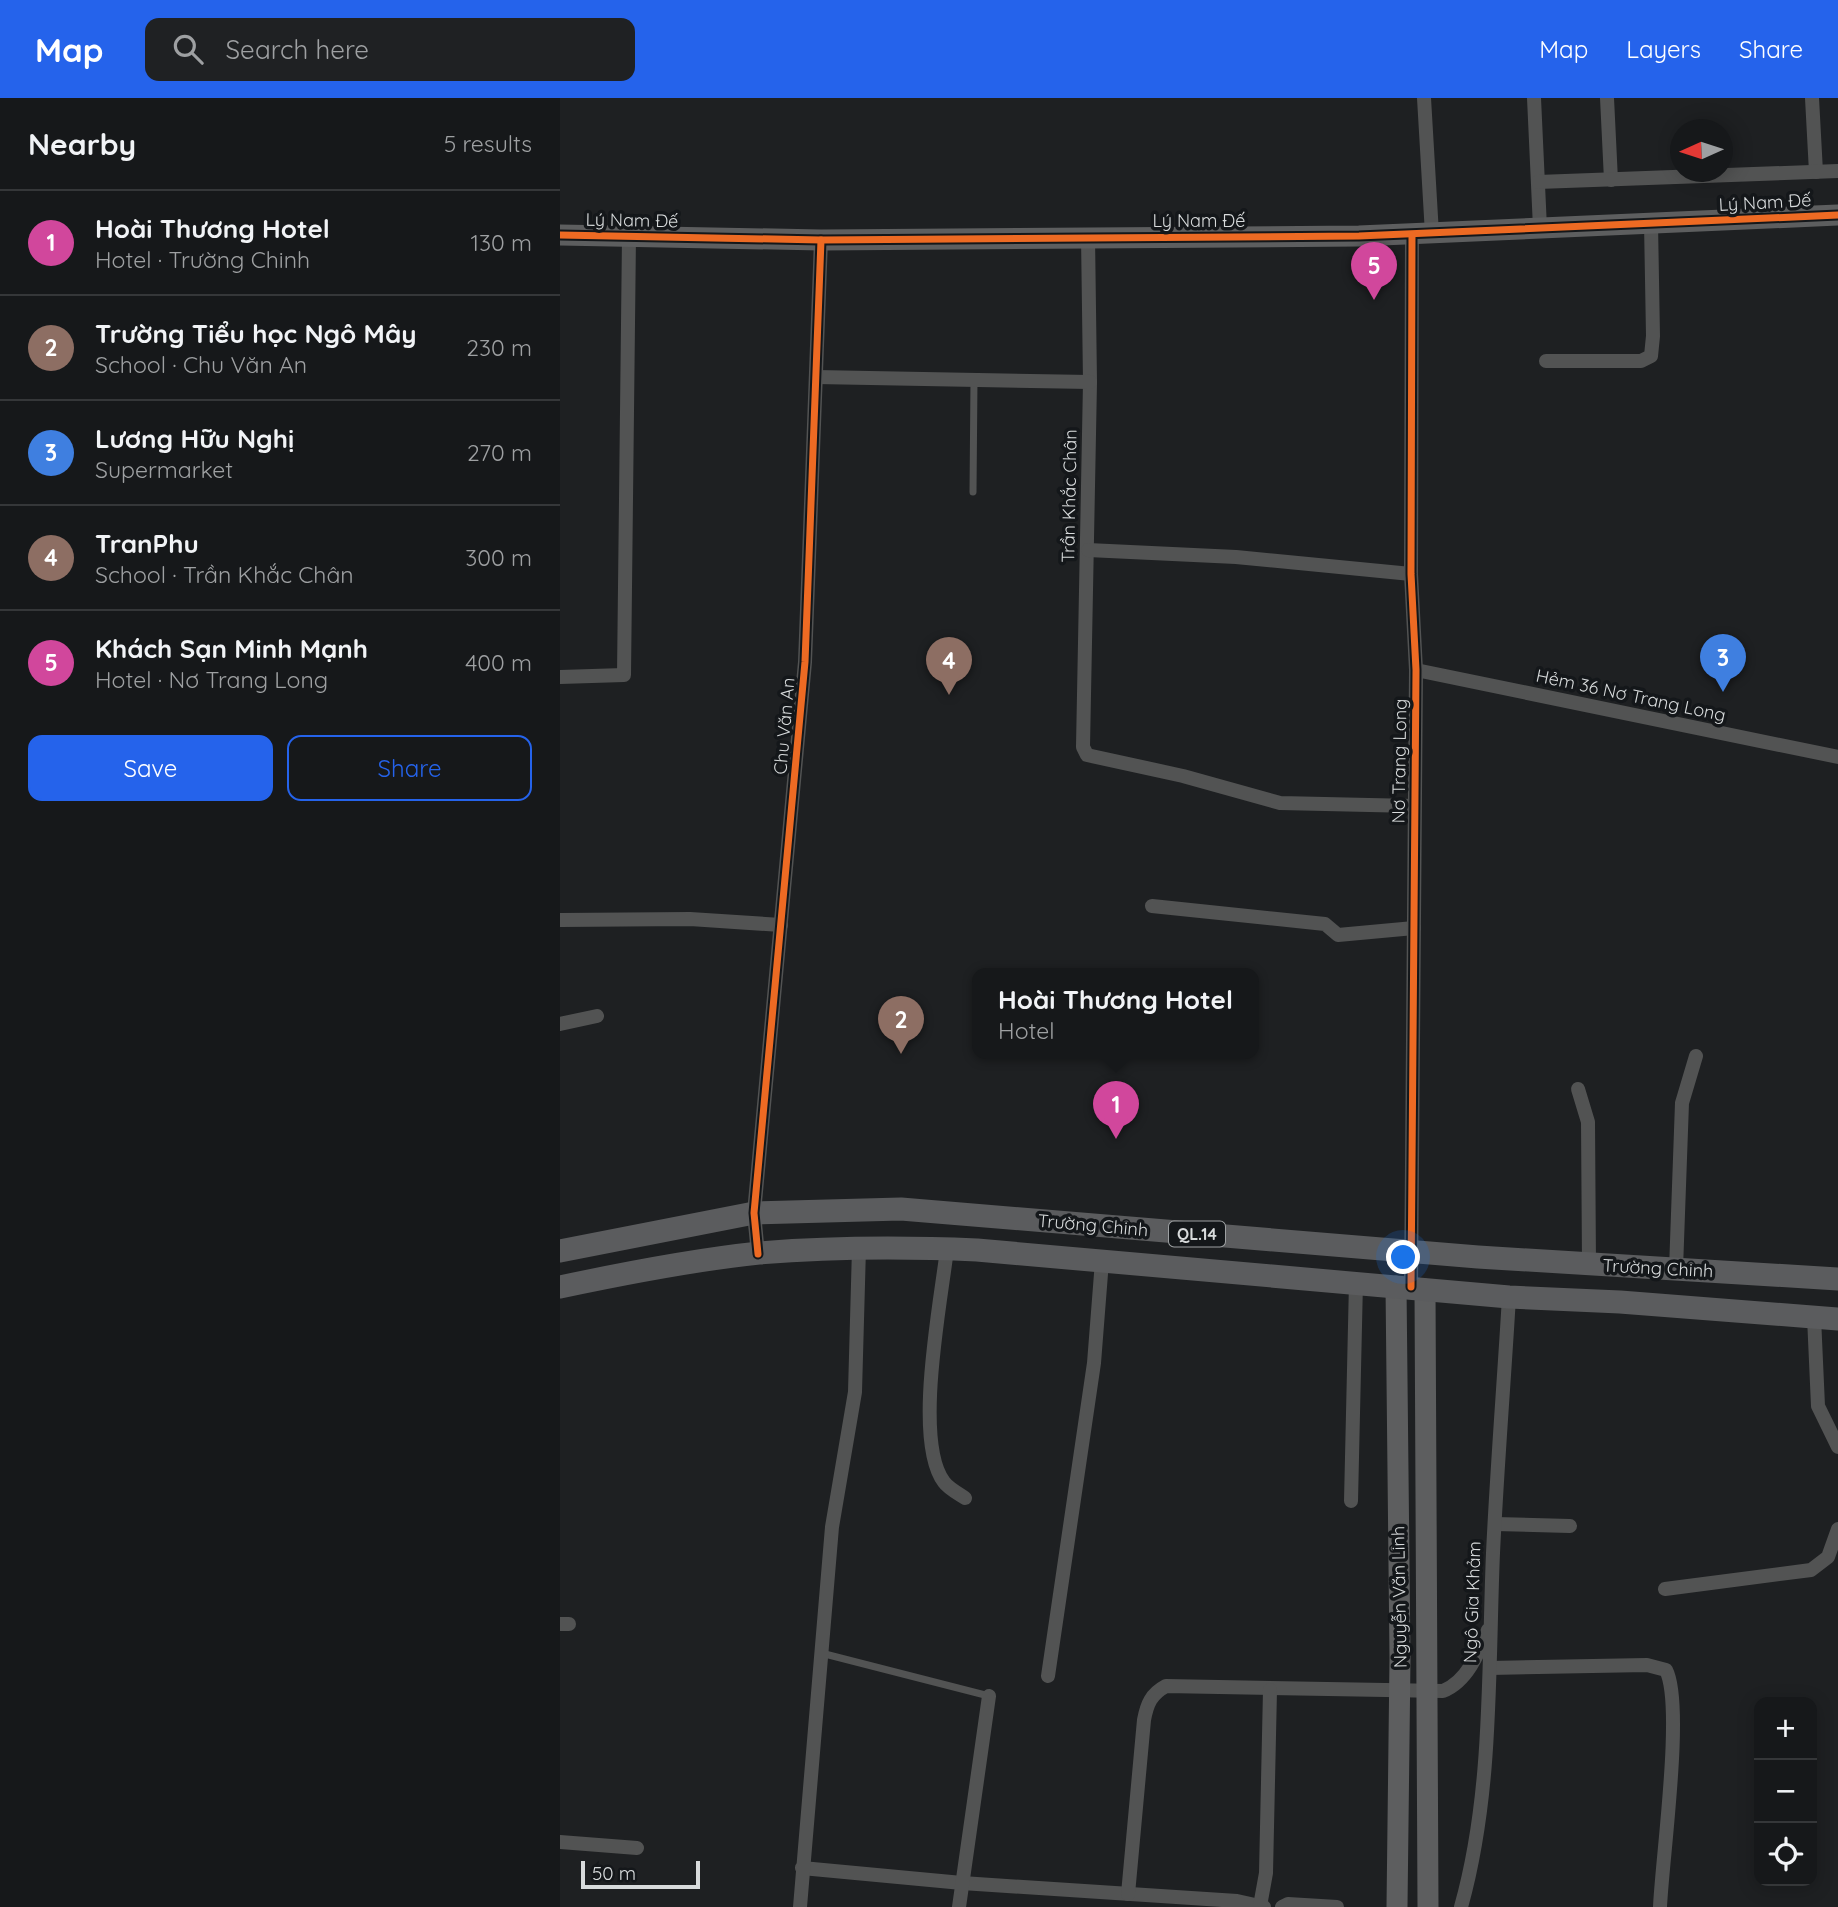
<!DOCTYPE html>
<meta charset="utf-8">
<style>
body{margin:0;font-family:Quicksand,sans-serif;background:#1f2123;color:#f1f3f6}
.controls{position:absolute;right:21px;bottom:21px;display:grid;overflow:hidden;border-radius:14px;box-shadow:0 4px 18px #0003}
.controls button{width:63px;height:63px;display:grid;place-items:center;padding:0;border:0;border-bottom:2px solid #353739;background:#16181a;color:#f1f3f6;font:35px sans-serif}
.compass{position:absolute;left:1110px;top:21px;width:63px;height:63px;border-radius:50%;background:#16181a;box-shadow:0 4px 18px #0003;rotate:267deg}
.scale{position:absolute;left:21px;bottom:18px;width:119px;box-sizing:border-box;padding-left:7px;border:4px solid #d8dbdc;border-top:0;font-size:19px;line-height:24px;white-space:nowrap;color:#d8dbdc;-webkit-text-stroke:5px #14171a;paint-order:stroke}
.you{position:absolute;left:844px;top:1160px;width:24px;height:24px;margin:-18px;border:5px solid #fff;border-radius:50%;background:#1a73e8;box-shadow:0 0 0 10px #1a73e833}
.badge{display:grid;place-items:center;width:46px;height:46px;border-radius:50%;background:#2563eb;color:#fff;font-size:23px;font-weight:700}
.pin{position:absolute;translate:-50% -58px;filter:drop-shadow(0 2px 4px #0008)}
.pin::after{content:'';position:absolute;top:37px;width:24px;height:21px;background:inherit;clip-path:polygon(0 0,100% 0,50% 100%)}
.popup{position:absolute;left:412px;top:870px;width:287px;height:91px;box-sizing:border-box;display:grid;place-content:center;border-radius:14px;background:#16181a;filter:drop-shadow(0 2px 5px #0005);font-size:23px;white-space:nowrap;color:#9ea0a2}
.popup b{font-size:26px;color:#f1f3f6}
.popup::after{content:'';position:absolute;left:50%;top:100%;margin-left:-14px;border:14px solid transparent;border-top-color:#16181a}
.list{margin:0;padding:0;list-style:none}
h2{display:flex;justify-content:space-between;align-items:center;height:91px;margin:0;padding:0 28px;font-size:30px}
h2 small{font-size:23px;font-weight:400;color:#9ea0a2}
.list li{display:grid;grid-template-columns:46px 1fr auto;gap:21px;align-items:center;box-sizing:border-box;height:105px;padding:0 28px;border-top:2px solid #353739}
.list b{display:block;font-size:26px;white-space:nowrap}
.list p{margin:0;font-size:23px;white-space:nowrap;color:#9ea0a2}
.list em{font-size:23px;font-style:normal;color:#9ea0a2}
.actions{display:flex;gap:14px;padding:21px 28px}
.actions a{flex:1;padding:16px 0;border:2px solid #2563eb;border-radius:14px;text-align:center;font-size:24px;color:#2563eb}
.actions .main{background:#2563eb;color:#fff}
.icon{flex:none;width:38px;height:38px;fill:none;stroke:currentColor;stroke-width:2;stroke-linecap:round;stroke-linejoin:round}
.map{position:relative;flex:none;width:1278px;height:1809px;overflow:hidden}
header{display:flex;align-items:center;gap:42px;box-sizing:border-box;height:98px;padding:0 35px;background:#2563eb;color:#fff}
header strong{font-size:33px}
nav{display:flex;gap:38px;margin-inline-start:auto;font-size:24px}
.search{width:490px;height:63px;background:#1f2123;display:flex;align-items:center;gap:18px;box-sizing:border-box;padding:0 24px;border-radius:14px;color:#9ea0a2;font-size:26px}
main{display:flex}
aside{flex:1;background:#16181a}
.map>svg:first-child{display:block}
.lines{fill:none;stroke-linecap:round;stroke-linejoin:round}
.lane{stroke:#525353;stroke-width:7}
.street{stroke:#525353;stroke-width:14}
.secondary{stroke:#5d5e5f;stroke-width:21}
.primary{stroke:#5b5c5e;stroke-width:23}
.cycleway-casing{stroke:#14171a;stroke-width:11}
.cycleway{stroke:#ed6a23;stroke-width:7}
.labels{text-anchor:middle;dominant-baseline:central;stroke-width:7;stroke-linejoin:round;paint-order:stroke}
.shield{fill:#14171a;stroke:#9da0a2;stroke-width:2}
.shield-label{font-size:16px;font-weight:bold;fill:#d8dbdc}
.street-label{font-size:18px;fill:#d8dbdc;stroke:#14171a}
</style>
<header>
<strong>Map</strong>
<div class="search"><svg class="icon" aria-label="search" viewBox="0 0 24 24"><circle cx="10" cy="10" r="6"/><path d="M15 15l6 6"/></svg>Search here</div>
<nav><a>Map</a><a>Layers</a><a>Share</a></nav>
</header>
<main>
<aside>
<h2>Nearby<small>5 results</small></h2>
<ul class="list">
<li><span class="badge" style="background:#d1479c">1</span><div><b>Hoài Thương Hotel</b><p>Hotel · Trường Chinh</p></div><em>130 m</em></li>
<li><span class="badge" style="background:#8d6e63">2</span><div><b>Trường Tiểu học Ngô Mây</b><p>School · Chu Văn An</p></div><em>230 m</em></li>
<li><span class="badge" style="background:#3f7fe0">3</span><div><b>Lương Hữu Nghị</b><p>Supermarket</p></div><em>270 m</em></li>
<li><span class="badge" style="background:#8d6e63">4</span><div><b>TranPhu</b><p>School · Trần Khắc Chân</p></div><em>300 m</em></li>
<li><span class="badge" style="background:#d1479c">5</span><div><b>Khách Sạn Minh Mạnh</b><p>Hotel · Nơ Trang Long</p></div><em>400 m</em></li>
</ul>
<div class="actions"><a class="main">Save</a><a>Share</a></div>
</aside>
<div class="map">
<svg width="1278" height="1809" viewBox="0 0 1278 1809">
<rect width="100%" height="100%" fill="#1e2022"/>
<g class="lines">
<g class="lane">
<polyline points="413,394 414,282"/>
<polyline points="261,1555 429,1598"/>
</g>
<g class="street">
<polyline points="864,0 872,136"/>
<polyline points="974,0 980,130"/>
<polyline points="1047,0 1051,82"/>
<polyline points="1252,0 1256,74"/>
<polyline points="978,84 1278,73"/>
<polyline points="528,138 530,284 523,649 527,657 623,678 720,705 854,708"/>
<polyline points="986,263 1081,263 1091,258 1093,238 1091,125"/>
<polyline points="256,279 530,284"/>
<polyline points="528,452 676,459 851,476"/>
<polyline points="856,572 1278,659"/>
<polyline points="0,579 64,577 69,138"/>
<polyline points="592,808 765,826 778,837 854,830"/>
<polyline points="0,822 130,821 221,827"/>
<polyline points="0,926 37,918"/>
<polyline points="1018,991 1028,1024 1029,1166"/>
<path d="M387,1151C381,1203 353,1343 384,1384C388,1390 399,1396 405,1400"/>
<polyline points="198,1156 194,1115 245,564 261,142"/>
<polyline points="1116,1171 1122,1005 1136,958"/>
<polyline points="851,1189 856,572 851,476 852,137"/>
<polyline points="1254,1219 1258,1308 1278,1349"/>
<polyline points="791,1403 796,1184"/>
<polyline points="935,1426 1010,1428"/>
<polyline points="1105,1491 1251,1472 1268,1459 1278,1431"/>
<polyline points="0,1526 9,1526"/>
<path d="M930,1570L1087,1567L1106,1572C1124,1607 1102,1761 1100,1809"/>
<polyline points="488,1578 534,1265 542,1163"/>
<polyline points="0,1744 77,1750"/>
<polyline points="242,1770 402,1785 677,1803 704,1809"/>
<path d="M568,1796L584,1622C587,1606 591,1596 606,1588L883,1593C907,1584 919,1554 928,1532"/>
<polyline points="700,1808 706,1775 710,1592"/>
<polyline points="240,1809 272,1429 295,1294 299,1150"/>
<polyline points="399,1809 429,1598"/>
<polyline points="722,1809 728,1806 777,1809"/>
<path d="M901,1809C933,1695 928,1572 933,1455C937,1370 944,1284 949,1199"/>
</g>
<g class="secondary">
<polyline points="0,137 261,142 799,138 1278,117"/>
<polyline points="836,1188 840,1560 837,1809"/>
<polyline points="865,1191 868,1809"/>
</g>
<g class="primary">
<polyline points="0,1153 194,1115 341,1111 918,1159 1278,1181"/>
<path d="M0,1189C66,1175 132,1162 199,1155C272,1149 345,1149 417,1152L949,1199L1060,1204L1278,1221"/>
</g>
<g class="cycleway-casing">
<g id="cycleway">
<polyline points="0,137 261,142 799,138 1278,117"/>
<polyline points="198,1156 194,1115 245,564 261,142"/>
<polyline points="851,1189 856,572 851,476 852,137"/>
</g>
</g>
<use href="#cycleway" class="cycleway"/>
</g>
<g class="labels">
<rect class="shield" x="609" y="1123.5" width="56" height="25" rx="5"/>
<g class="shield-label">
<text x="637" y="1136">QL.14</text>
</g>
<g class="street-label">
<text transform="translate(1205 104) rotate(-3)">Lý Nam Đế</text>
<text transform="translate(72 122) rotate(1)">Lý Nam Đế</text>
<text x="639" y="122">Lý Nam Đế</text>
<text transform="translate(509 398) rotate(-89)">Trần Khắc Chân</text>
<text transform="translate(1071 597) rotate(12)">Hẻm 36 Nơ Trang Long</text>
<text transform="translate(224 628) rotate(-85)">Chu Văn An</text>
<text transform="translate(839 663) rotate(-89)">Nơ Trang Long</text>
<text transform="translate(533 1127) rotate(5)">Trường Chinh</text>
<text transform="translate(1098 1170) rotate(3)">Trường Chinh</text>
<text transform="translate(839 1499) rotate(-91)">Nguyễn Văn Linh</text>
<text transform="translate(912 1504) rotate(-88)">Ngô Gia Khảm</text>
</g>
</g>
</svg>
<div class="controls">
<button>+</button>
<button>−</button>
<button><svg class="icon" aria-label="locate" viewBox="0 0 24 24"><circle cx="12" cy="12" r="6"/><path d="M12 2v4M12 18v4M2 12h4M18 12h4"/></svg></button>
</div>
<svg class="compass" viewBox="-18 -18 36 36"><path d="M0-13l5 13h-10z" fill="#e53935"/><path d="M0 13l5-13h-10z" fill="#9ea0a2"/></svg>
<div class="scale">50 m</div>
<div class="you"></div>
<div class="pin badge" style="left:556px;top:1041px;background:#d1479c">1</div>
<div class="popup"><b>Hoài Thương Hotel</b>Hotel</div>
<div class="pin badge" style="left:341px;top:956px;background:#8d6e63">2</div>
<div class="pin badge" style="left:1163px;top:594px;background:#3f7fe0">3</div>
<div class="pin badge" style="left:389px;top:597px;background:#8d6e63">4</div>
<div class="pin badge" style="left:814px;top:202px;background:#d1479c">5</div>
</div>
</main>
